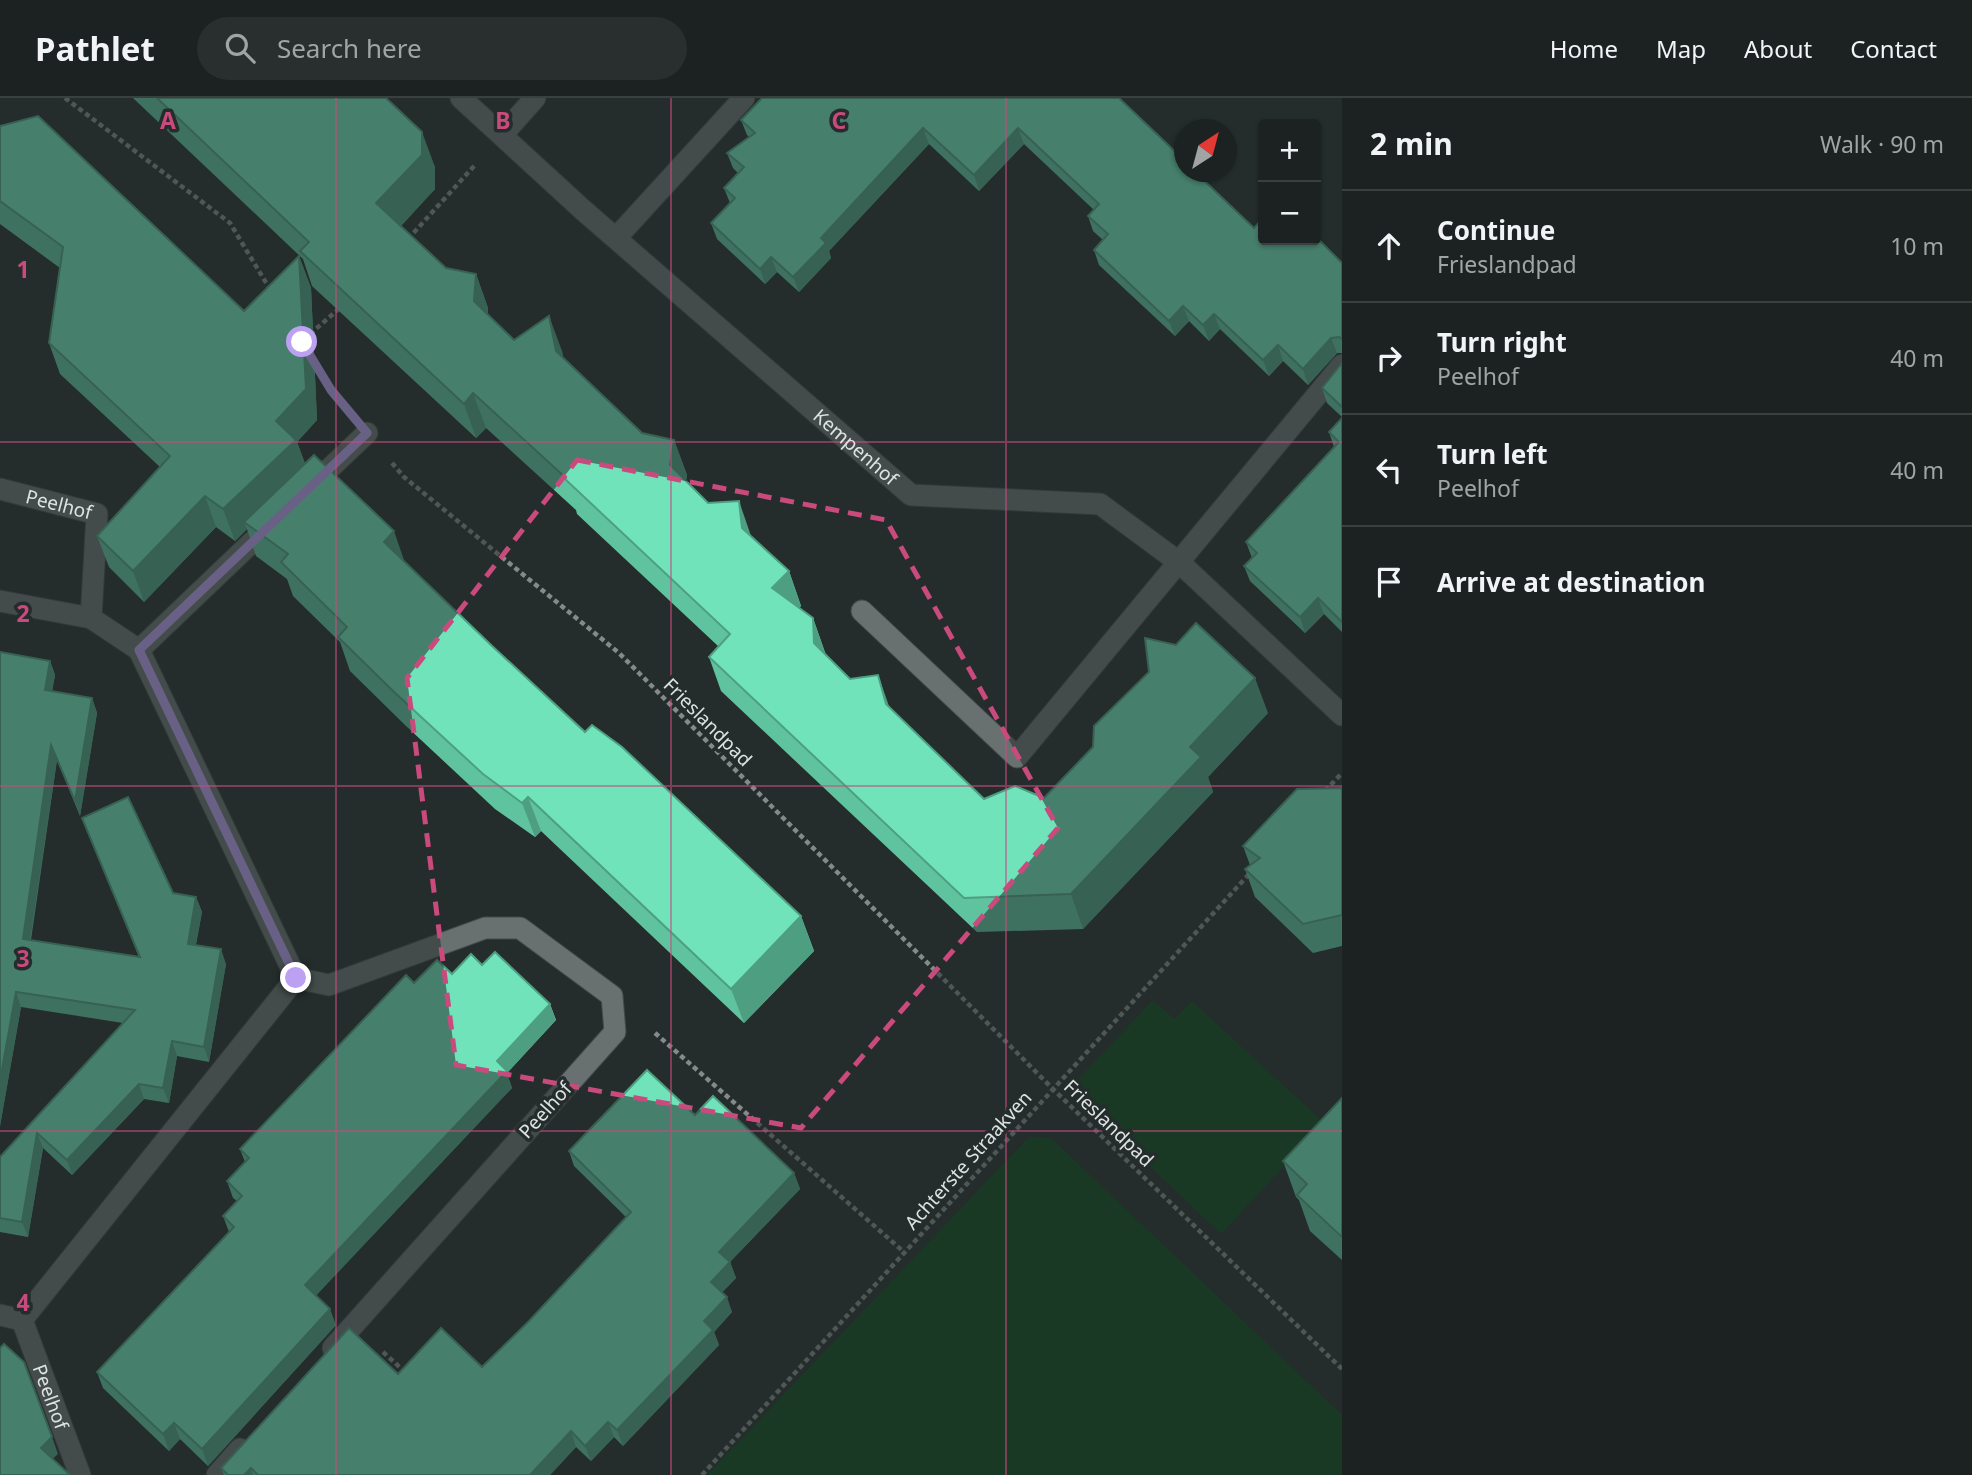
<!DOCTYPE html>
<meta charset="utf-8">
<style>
body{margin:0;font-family:"Noto Sans",sans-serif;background:#292f2e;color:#f1f3f6}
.controls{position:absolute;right:21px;top:21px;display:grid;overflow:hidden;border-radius:7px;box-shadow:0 2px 5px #0004}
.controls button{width:63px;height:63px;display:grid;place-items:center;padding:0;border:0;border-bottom:2px solid #3a3f3f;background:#1c2221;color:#f1f3f6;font:35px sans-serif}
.compass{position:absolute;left:1174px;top:21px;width:63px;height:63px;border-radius:50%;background:#1c2221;box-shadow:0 2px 5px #0004;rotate:36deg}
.stop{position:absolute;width:21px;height:21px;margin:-16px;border:5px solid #bca0f2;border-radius:50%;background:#fff}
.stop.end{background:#bca0f2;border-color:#fff;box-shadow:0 2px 7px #0008}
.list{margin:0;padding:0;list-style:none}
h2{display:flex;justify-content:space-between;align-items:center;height:91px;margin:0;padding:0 28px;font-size:30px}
h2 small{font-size:23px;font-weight:400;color:#a0a4a5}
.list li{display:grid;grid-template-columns:46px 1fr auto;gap:21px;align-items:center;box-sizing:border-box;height:112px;padding:0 28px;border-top:2px solid #3a3f3f}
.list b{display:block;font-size:26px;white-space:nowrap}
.list p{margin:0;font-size:23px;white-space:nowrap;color:#a0a4a5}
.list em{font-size:23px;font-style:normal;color:#a0a4a5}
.icon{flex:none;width:38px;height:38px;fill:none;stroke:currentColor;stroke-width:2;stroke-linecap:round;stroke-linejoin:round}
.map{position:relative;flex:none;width:1342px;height:1377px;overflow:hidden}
header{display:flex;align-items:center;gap:42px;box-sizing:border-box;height:98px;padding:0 35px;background:#1c2221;border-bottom:2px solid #3a3f3f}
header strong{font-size:33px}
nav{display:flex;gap:38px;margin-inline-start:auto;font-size:24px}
.search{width:490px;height:63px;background:#292f2e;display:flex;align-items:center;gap:18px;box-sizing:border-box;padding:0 24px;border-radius:38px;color:#a0a4a5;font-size:26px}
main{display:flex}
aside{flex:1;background:#1c2221}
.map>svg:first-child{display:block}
.green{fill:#0e471e}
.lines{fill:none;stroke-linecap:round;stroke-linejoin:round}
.minor-casing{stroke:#444a4a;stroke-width:23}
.path{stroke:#848a8a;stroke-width:4.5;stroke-dasharray:5 3.5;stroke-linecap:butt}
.minor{stroke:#687170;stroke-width:21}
.wall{fill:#60c3a0}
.shaded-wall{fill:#4e9f82}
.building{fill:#70e3ba;stroke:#4e9f82;stroke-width:2}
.route{stroke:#bca0f2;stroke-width:9}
.marked{fill:none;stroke:#c94a7d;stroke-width:5;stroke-dasharray:14 9;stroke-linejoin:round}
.grid{fill:none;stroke:#c94a7d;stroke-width:2;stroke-opacity:0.55}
.labels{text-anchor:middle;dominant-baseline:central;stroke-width:7;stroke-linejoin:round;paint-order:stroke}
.street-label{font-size:19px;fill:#dde2e2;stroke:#252d2c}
.grid-label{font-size:23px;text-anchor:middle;font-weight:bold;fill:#c94a7d;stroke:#252d2c;stroke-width:7;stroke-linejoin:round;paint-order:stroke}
</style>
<header>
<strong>Pathlet</strong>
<div class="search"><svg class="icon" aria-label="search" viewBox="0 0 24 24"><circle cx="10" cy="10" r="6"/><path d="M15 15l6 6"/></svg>Search here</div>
<nav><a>Home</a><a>Map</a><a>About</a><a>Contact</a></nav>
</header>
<main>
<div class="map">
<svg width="1342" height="1377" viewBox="0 0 1342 1377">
<rect width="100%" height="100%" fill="#252d2c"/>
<g class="green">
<polygon points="1153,902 1174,921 1192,903 1324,1025 1221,1136 1069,991"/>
<polygon points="1029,1039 1051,1040 1342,1317 1342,1377 707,1377"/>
</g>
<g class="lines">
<g class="minor-casing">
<g id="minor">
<path id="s1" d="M461,0L583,112L911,397L1100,406L1180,465L1342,617"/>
<polyline points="502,37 535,0"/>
<polyline points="616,140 744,0"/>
<path id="s2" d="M0,391L97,416L91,520"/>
<polyline points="308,391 367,335"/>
<polyline points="0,503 91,520 139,552 296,880"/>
<polyline points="862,513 1017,659 1342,267"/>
<polyline points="139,552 272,425"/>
<polyline points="296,880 329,887 485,830 520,830 612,898 615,934 333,1250"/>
<polyline points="0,1217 22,1222"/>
<polyline points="22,1222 296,880"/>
<path id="s3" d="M22,1222L80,1377"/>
<polyline points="217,1377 240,1351"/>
</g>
</g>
<g class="path">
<polyline points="65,0 230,125 271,193"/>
<polyline points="408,141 475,67"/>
<polyline points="310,236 341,209"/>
<polyline points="312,260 342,305"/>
<polyline points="392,365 404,379 619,555 1053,991 1342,1271"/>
<polyline points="1325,693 1342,675"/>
<polyline points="655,935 904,1154"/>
<polyline points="383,1254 405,1274"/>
<polyline points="702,1377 1250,775"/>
</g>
<use href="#minor" class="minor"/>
</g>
<g class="wall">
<polygon points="133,0 386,0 435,69 435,91 401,128 446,170 476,176 488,210 488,217 514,242 562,253 563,260 642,335 674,342 687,377 686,383 708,405 752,439 789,473 801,508 799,510 813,520 826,557 850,581 890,610 984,701 1044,700 1268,615 1208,679 1213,694 1083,831 977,834 721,593 709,559 718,548 577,416 576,412 486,330 476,340 312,188 303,161"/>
<polygon points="1119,0 1254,130 1342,165 1342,255 1337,255 1308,287 1283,263 1269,278 1220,231 1209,243 1189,223 1175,238 1099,167 1094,152 1103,142 1093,133 1088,118 1094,112 1024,46 979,93 929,46 829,153 831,160 799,194 777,174 765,186 717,141 711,125 730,105 724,90 738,75 733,70 727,55 749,39 747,37 741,22"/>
<polygon points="0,28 244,213 299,158 311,190 317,322 297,344 305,366 491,547 585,634 801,818 814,853 744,925 541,733 535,739 495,711 405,627 350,573 340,544 293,498 287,481 256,458 247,431 235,443 216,429 144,504 109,469 97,438 160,369 60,276 49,245 60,170 0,126"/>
<polygon points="1342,265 1342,319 1327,305 1322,290"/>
<polygon points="1342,320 1342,534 1324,516 1305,535 1250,483 1244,468 1252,460 1246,444 1334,349 1329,334"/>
<polygon points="0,554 50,563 55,577 52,593 92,600 97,615 80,718 57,662 31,842 139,859 82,720 173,795 196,799 202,814 196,847 226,866 209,964 177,958 169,1005 144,1001 72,1077 43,1050 28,1139 0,1134 0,1059 123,925 21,909 0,1028"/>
<polygon points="1342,690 1342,848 1313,855 1255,799 1245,771 1250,767 1243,748"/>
<polygon points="482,867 550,906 556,922 507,975 512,990 316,1197 336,1227 208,1368 180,1341 169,1353 103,1290 97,1274 229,1134 223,1118 237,1103 233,1100 227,1083 245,1064 240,1051 414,885 452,876"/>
<polygon points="1342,1000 1342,1162 1310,1133 1299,1102 1296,1099 1283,1063"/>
<polygon points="695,1017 794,1075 800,1091 730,1164 736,1180 722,1194 732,1214 714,1234 719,1247 623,1348 614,1339 591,1363 576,1349 550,1377 224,1377 221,1370 398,1276 482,1269 529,1223 627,1120 574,1068 569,1053"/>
</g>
<g class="shaded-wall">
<polygon points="923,30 929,46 829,153 831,160 799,194 793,179 821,140"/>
<polygon points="1018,30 1024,46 979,93 974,77"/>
<polygon points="422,34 435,69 435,91 389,140 376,105"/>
<polygon points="299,158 311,190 317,322 297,344 308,373 244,424 247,431 235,443 223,411"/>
<polygon points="771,159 777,174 765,186 760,171"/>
<polygon points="476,176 488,210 486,238 474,203"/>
<polygon points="1183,208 1189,223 1175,238 1169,223"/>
<polygon points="1214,216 1220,231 1209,243 1203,227"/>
<polygon points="549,218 562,253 569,288 556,253"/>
<polygon points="1331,240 1337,255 1308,287 1303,271"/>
<polygon points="1278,247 1283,263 1269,278 1263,262"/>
<polygon points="473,295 486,330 476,340 464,306"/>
<polygon points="674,342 687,377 683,402 670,367"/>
<polygon points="205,398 216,429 144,504 133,473"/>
<polygon points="739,403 751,438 755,465 742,430"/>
<polygon points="394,433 406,468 384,444"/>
<polygon points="789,473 801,508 785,525 772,490"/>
<polygon points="1318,500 1324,516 1305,535 1300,519"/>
<polygon points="813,520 825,555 826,580 814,545"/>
<polygon points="50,563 55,577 50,606 45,592"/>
<polygon points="878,577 890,611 886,606"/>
<polygon points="1255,580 1268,615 1208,679 1213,694 1083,831 1071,796 1190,649"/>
<polygon points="92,600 97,615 80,718 75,703"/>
<polygon points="51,647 57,662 28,856 23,841"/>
<polygon points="528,699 541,733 535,739 522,705"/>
<polygon points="196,799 202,814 193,861 188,846"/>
<polygon points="801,818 814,853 744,925 731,891"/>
<polygon points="221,851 226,866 209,964 204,949"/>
<polygon points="16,894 21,909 0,1028 0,982"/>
<polygon points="550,906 556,922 507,975 512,990 311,1203 305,1187 497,963"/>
<polygon points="172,943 177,958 169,1005 163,990"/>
<polygon points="139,986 144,1001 72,1077 67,1062"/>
<polygon points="37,1035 43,1050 28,1139 22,1124"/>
<polygon points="794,1075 800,1091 725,1169 719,1154"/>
<polygon points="730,1164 736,1180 717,1200 711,1184"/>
<polygon points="727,1199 732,1214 714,1234 719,1247 623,1348 617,1332 704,1223"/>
<polygon points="330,1211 336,1227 208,1368 202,1351"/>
<polygon points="608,1324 614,1339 591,1363 585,1348"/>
<polygon points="174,1325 180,1341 169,1353 163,1336"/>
<polygon points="571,1333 576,1349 550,1377 530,1377"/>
<polygon points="52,1339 58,1356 47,1366 41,1350"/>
<polygon points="251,1370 253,1377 244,1377"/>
</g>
<g class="building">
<polygon points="157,0 386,0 422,34 422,57 376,105 446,170 476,176 474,203 514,242 549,218 556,253 642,335 674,342 670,367 708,405 739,403 742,430 789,473 772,490 813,520 814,545 850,581 878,577 886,606 984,701 1015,688 1044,700 1093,649 1094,628 1149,574 1145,540 1176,547 1196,525 1255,580 1190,649 1201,659 1071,796 964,800 709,559 730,536 565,381 566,380 473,295 464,306 300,153 309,144"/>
<polygon points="762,0 1119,0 1185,63 1185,74 1195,74 1254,130 1263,120 1263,142 1316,142 1316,139 1342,165 1342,241 1339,239 1331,240 1303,271 1278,247 1263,262 1214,216 1203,227 1183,208 1169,223 1094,152 1108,136 1088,118 1099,106 1018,30 974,77 923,30 821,140 826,145 793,179 771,159 760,171 711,125 735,100 724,90 744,69 727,55 755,35 741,22"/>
<polygon points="38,18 244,213 299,158 306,291 276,323 296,342 223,411 205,398 133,473 97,438 170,358 49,245 63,149 0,103 0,28"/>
<polygon points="1342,265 1342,309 1322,290"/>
<polygon points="1342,320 1342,524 1318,500 1300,519 1244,468 1257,455 1246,444 1339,344 1329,334"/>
<polygon points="314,357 394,433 384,444 491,547 585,634 592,627 622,649 801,818 731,891 528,699 522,705 483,676 393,593 338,539 347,529 281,464 288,456 244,424"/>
<polygon points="0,554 50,563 45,592 92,600 75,703 51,647 23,841 140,859 82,720 128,699 173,795 196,799 188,846 221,851 204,949 172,943 163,990 139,986 67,1062 37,1035 22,1124 0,1120 0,1059 135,912 16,894 0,982"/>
<polygon points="1342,690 1342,817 1303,826 1245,771 1260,760 1243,748 1297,691"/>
<polygon points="495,854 550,906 497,963 507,973 305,1187 330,1211 202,1351 174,1325 163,1336 97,1274 234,1129 223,1118 242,1098 227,1083 249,1060 240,1051 406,877 414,885 437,862 452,876 471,856 482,867"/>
<polygon points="647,972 695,1017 713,998 794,1075 719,1154 730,1164 711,1184 727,1199 704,1223 713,1232 617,1332 608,1324 585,1348 571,1333 530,1377 258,1377 251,1370 244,1377 228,1377 221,1370 349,1230 398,1276 441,1230 482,1269 529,1223 631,1114 569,1053"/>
<polygon points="1342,1000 1342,1139 1297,1097 1307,1086 1283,1063"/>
<polygon points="4,1246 24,1264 52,1339 41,1350 70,1377 0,1377 0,1250"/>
</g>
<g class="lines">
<polyline class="route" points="296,880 139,552 367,335 331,292 302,244"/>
</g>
<path d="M0 0H1342V1377H0ZM577,362L886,422L1058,730L801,1030L456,967L407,580Z" fill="#252d2c" fill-opacity=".55" fill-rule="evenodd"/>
<path class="marked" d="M577,362L886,422L1058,730L801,1030L456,967L407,580Z"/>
<path class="grid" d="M336,0V1377M671,0V1377M1006,0V1377M0,344H1342M0,688H1342M0,1033H1342"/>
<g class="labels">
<g class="street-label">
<text stroke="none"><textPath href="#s1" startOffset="527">Kempenhof</textPath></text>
<text stroke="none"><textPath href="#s2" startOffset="61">Peelhof</textPath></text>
<text transform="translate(708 624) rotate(45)">Frieslandpad</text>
<text transform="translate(545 1012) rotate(-48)">Peelhof</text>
<text transform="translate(1109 1025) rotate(44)">Frieslandpad</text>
<text transform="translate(968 1062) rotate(-48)">Achterste Straakven</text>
<text stroke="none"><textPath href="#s3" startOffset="82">Peelhof</textPath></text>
</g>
</g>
<g class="grid-label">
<text x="168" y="31">A</text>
<text x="503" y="31">B</text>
<text x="839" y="31">C</text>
<text x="23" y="180">1</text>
<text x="23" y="524">2</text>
<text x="23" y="869">3</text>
<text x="23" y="1213">4</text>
</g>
</svg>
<div class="controls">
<button>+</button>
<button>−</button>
</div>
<svg class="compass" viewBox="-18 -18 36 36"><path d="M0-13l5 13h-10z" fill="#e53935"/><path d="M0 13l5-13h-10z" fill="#a0a4a5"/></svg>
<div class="stop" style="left:302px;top:244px"></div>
<div class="stop end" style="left:296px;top:880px"></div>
</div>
<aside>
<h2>2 min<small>Walk · 90 m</small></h2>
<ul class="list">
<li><svg class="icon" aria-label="ahead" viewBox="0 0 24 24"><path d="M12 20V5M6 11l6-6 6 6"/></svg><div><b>Continue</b><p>Frieslandpad</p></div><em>10 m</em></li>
<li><svg class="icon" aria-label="right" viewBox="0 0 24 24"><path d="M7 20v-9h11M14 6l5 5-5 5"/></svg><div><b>Turn right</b><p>Peelhof</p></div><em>40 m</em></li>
<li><svg class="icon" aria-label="left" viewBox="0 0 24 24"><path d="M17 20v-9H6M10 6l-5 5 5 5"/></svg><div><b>Turn left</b><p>Peelhof</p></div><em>40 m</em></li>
<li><svg class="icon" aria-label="arrive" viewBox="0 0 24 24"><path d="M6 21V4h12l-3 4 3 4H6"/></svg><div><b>Arrive at destination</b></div></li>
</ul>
</aside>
</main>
